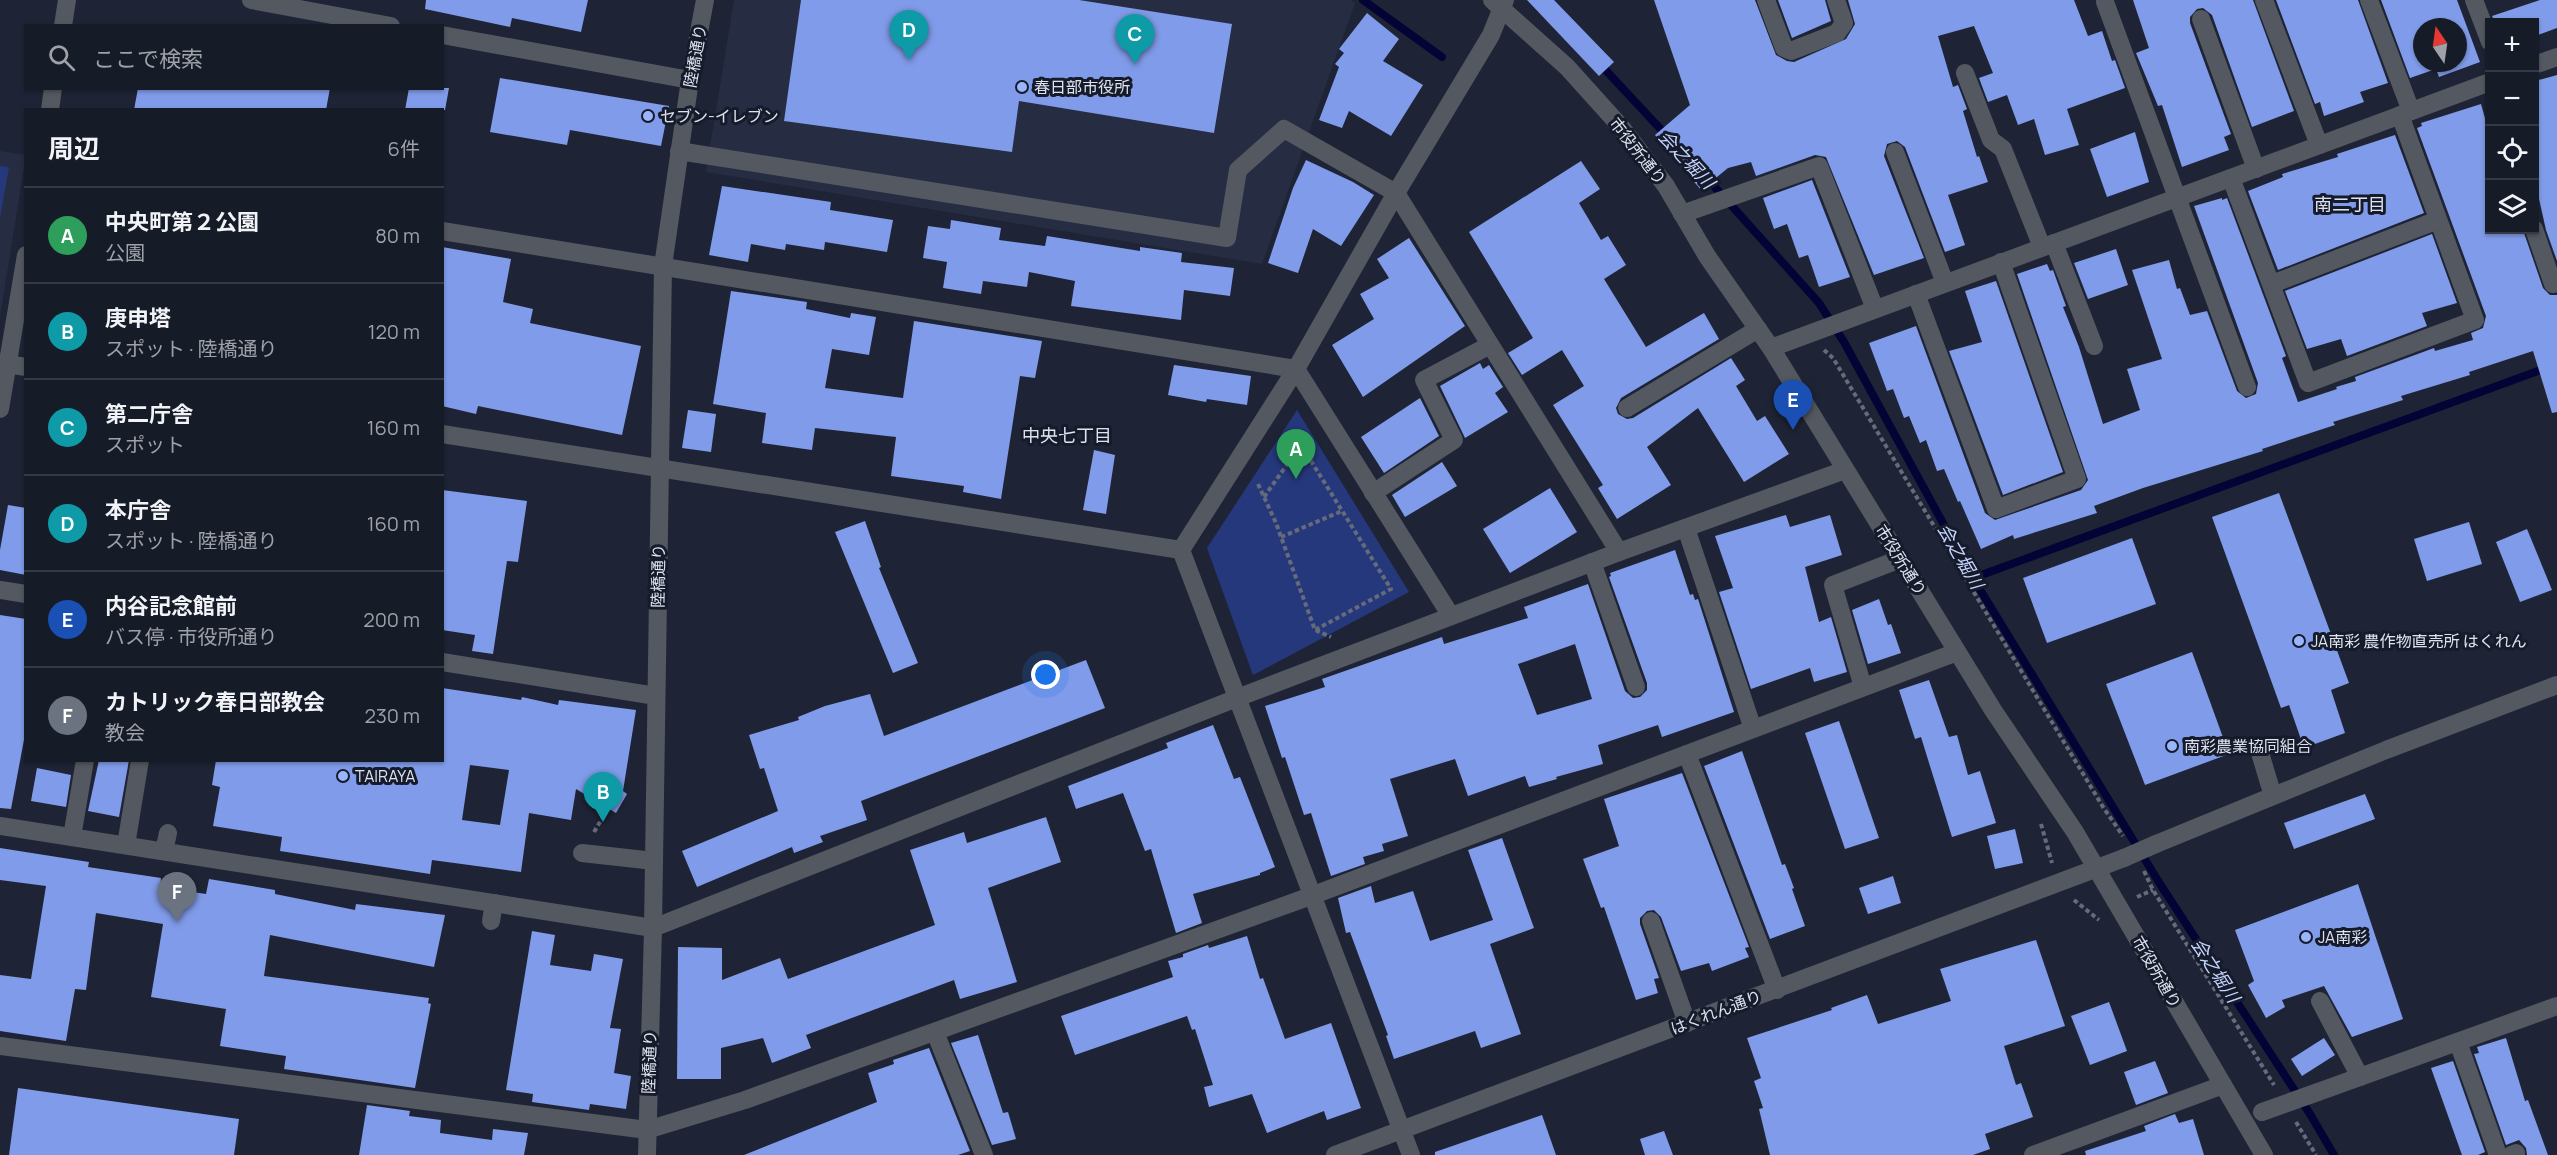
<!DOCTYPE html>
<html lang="ja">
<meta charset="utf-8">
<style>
body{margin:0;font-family:Manrope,"Noto Sans JP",sans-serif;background:#232834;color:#f1f3f6}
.controls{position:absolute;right:18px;top:18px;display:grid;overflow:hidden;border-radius:0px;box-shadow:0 2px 4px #0004}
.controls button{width:54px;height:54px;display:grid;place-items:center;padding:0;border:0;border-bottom:2px solid #353945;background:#161b28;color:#f1f3f6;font:30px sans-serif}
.compass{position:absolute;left:2413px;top:18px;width:54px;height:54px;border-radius:50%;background:#161b28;box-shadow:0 2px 4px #0004;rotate:347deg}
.you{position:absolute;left:1046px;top:675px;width:21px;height:21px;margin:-15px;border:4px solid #fff;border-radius:50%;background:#1a73e8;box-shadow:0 0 0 9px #1a73e833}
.badge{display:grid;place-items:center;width:39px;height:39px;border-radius:50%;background:#9bb5fd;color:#fff;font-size:20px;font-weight:700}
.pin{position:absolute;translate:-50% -50px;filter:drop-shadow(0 2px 3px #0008)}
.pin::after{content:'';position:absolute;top:32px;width:21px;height:18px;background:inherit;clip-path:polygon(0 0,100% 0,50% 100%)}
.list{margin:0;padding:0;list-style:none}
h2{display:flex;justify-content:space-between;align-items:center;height:78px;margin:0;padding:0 24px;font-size:26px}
h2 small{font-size:20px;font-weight:400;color:#9ea1a8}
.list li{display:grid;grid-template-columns:39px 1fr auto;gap:18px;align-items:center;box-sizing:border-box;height:96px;padding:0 24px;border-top:2px solid #353945}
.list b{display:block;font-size:22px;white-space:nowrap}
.list p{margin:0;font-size:20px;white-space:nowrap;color:#9ea1a8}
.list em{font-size:20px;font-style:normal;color:#9ea1a8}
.icon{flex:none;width:33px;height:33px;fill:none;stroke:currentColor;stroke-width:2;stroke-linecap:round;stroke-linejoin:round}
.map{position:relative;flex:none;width:2557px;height:1155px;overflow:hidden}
.search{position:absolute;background:#161b28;box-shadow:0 2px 4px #0004;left:24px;top:24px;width:420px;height:66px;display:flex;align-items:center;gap:15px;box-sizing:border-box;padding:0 21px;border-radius:0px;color:#9ea1a8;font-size:22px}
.panel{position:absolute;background:#161b28;box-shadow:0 2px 4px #0004;left:24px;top:108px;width:420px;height:654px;border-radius:0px}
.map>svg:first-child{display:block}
.built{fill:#262d43}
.green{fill:#26387c}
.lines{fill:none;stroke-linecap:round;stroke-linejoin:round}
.stream{stroke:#030335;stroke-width:8}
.building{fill:#809be9;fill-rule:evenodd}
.path{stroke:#656b7a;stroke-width:4;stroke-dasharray:4.5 3;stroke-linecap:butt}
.minor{stroke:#545860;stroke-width:18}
.minor-bridge{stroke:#545860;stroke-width:18}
.poi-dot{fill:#9bb5fd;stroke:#151b2b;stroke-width:2}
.labels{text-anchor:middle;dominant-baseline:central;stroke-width:6;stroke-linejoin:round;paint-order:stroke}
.street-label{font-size:16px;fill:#dee2ee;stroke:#151b2b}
.poi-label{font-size:16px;fill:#dee2ee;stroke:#151b2b;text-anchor:start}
.water-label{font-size:18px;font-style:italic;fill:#c6d5fe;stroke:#151b2b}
.neighbourhood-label{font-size:18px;fill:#dee2ee;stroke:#151b2b}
</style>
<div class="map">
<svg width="2557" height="1155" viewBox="0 0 2557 1155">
<rect width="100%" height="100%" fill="#1e2435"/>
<g class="built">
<polygon points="734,0 1350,0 1355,3 1262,264 706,172"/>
<polygon points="0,151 26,155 0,317"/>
</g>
<g class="green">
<polygon points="0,166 9,167 0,218"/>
<polygon points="1297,410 1409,592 1253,675 1207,548"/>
</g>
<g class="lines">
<g class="stream">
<polyline points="1363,0 1442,57"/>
<polyline points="1599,63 1667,136"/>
<polyline points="1704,175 1819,303 1844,342 1973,578 2160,884 2310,1114 2334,1155"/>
<polyline points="1973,578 2557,364"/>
</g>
</g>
<g class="building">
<polygon points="426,0 588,0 581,32 512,18 510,27 425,9"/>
<polygon points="801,0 1079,0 1232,24 1214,133 1019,101 1012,152 784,121"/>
<polygon points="1527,0 1554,0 1614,62 1599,76"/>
<polygon points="1654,0 1755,0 1776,55 1787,61 1794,62 1846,39 1855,24 1848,0 2074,0 2088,36 2102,31 2112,61 2115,60 2125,88 2067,109 2079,145 2045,155 2034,119 2018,125 2007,95 1988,102 1979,78 1993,73 1974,26 1938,36 1953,87 1958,85 1967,109 1963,111 1977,157 1979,156 1988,182 1948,195 1965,245 1945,252 1905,147 1897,141 1887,144 1884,156 1924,258 1874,275 1826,157 1815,155 1756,176 1751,162 1728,168 1701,190 1655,135 1690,105"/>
<polygon points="1778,0 1825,0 1831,21 1792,38"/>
<polygon points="2133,0 2253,0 2294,111 2252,127 2212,15 2203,8 2197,9 2190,17 2190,23 2231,134 2224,137 2229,150 2182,167 2162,105 2158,106 2136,53 2149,48"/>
<polygon points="2276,0 2358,0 2388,83 2360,92 2364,102 2324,116 2320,102 2315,104"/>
<path d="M2381,0H2457L2480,62L2439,77L2436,69L2410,78ZM2422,27H2458V63H2422Z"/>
<polygon points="2540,0 2557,0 2557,28 2535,36 2535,22 2495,22 2492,16"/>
<polygon points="1367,13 1399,39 1383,61 1423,85 1391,136 1349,111 1342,128 1319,120 1339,67 1335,64 1344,53 1339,49"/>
<polygon points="2557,75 2557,261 2546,230 2535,181 2535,81"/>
<polygon points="500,78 669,106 661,146 570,130 567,145 490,132"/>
<polygon points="138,88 330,88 326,110 134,110"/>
<polygon points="409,88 449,88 445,110 405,110"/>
<polygon points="2481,104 2490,136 2490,230 2523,230 2543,288 2550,295 2557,295 2557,412 2552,413 2533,351 2469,372 2470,375 2401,396 2403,400 2333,422 2335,425 2262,449 2263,451 2143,488 2094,506 2097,513 2014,539 2013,535 1981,549 1960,501 1958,502 1944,469 1937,471 1926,440 1920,443 1909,416 1904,418 1893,389 1887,391 1869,343 1916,326 1985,513 1995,520 2081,490 2088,480 2017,274 2047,264 2050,271 2053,270 2066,306 2063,307 2079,347 2103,424 2140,410 2127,369 2162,359 2132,270 2169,260 2177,289 2180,288 2190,315 2207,311 2237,391 2246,398 2256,394 2258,383 2194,206 2222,198 2222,200 2227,198 2286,356 2282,358 2298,402 2337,389 2336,387 2356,381 2355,377 2434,348 2435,351 2473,340 2471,333 2483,328 2486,316 2417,128 2422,126 2421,123"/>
<polygon points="2135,132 2149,182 2107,197 2090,149"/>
<polygon points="2395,135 2424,213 2278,270 2248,191 2283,177 2282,174 2338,157 2337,154"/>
<polygon points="1306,160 1353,182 1374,195 1341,246 1313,229 1298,273 1268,263 1293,188"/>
<polygon points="1581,161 1600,189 1579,203 1601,240 1608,236 1626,265 1604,279 1646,347 1704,313 1719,339 1621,398 1616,408 1618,414 1627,419 1633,418 1731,358 1745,380 1736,386 1757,421 1765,416 1789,454 1744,482 1698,408 1647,447 1671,485 1617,519 1598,488 1603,485 1553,405 1584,386 1562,350 1522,375 1508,353 1533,338 1469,232"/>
<polygon points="1812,180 1850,277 1819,287 1808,255 1799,258 1787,224 1774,229 1763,198"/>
<polygon points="722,186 831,202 830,210 893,220 887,252 825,242 824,250 786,244 785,250 751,244 748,262 709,255"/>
<polygon points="951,220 1001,228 999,240 1045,246 1047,236 1140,251 1140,247 1182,253 1181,262 1234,268 1230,296 1184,290 1181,320 1071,306 1075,281 1029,272 1027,287 983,281 981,294 943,288 947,262 923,258 928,226 950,229"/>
<polygon points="2432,234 2457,303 2422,313 2427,326 2347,356 2341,339 2307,349 2285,291"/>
<polygon points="1409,238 1465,326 1363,397 1332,345 1374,319 1360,294 1389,278 1377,259"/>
<polygon points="442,247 511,259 503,302 533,309 530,323 641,346 622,435 478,406 476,414 442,406"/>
<polygon points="2116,249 2128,285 2088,299 2074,263"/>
<polygon points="1996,281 2063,472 2003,495 1949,351 1982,342 1965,291"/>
<polygon points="731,291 807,302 806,309 850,318 851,313 876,317 869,355 832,349 825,388 903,398 914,321 1042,341 1035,378 1020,376 1001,499 963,492 964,486 891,476 896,437 815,428 812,450 762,443 766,413 713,404"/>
<polygon points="1480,363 1483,369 1489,365 1503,387 1495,393 1508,412 1465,438 1440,386"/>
<polygon points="1174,365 1251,376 1247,405 1207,399 1206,402 1168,395"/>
<polygon points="1420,398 1439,436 1384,473 1361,437"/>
<polygon points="688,410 716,414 711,452 682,448"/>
<polygon points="1094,450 1115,455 1106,514 1083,510"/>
<polygon points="1442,462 1457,486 1405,517 1392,495"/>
<polygon points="1550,488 1577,532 1510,573 1483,529"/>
<polygon points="442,490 527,501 518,562 507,561 493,654 472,651 475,635 442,630"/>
<polygon points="2279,493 2349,683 2331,690 2345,733 2304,748 2289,705 2281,708 2212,517"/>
<polygon points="8,505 26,508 26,575 0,570 0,550"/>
<polygon points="1786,515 1790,527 1830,515 1842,555 1805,567 1819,622 1831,617 1847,672 1814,682 1810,668 1751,689 1719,592 1733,588 1715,536"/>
<polygon points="865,521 881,567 879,568 918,663 893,673 835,532"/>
<polygon points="2469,522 2482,564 2427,581 2414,539"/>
<polygon points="2527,529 2552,590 2520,602 2496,542"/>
<polygon points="2132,538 2156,604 2047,643 2023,578"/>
<path d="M1675,550L1690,595L1693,594L1695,600L1698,599L1734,712L1662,737L1658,725L1598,745L1603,764L1556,777L1557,779L1529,787L1525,776L1468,796L1455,759L1390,779L1408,836L1382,844L1384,851L1363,857L1365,864L1331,876L1311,813L1304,815L1285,757L1282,758L1265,706L1325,687L1322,679L1442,637L1444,644L1528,618L1524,607L1588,584L1625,691L1633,698L1640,697L1647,690V683L1609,577L1611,576L1610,573ZM1575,644L1592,699L1537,715L1518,664Z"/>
<polygon points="1879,599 1888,625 1891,624 1901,653 1868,664 1852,610"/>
<polygon points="0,615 26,619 26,729 11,809 0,808"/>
<polygon points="2192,652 2229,754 2145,785 2106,684"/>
<polygon points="1086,660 1105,708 861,801 867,820 820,836 823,842 794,853 792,847 697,887 682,851 778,811 764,768 760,769 749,735 799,720 798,717 825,706 870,694 884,736"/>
<polygon points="1929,680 1949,737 1957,735 1968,775 1980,771 1996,823 1952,837 1921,737 1915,739 1899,690"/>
<path d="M442,688L521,700L522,697L558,705L559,700L636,710L623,791L627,794L616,813L576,789L571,820L529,813L521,872L432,860L430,874L280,851L282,837L213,826L220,787L212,785L216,760H442ZM470,765L509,770L500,825L462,820Z"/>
<polygon points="1839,721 1879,838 1845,849 1805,733"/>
<polygon points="1213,725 1234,779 1240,777 1275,867 1260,873 1260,875 1193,894 1202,923 1176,933 1151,849 1145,851 1123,793 1076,809 1068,786 1168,748 1166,743"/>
<polygon points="1742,751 1782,865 1785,864 1794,888 1792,889 1805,926 1770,939 1704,766"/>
<polygon points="99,760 129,760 119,817 88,811"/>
<polygon points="37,768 71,775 66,807 31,801"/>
<polygon points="1682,773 1749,947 1745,948 1749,957 1712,971 1709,963 1681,971 1661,917 1654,910 1647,911 1640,918 1640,924 1659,978 1654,979 1658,993 1636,1000 1604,907 1601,908 1583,859 1619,846 1604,799"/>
<polygon points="2365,794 2375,819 2294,849 2284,823"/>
<polygon points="1046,817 1061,862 988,888 1017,982 960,999 954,980 806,1035 811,1048 772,1063 763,1038 721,1048 721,1079 677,1079 678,947 722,948 722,980 780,958 788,979 935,925 910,850 964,832 967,843"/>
<polygon points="2015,829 2023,863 1995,869 1987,836"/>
<polygon points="1502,838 1534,928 1490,944 1521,1034 1481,1048 1475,1031 1394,1059 1386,1036 1388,1035 1350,932 1346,933 1338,898 1371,886 1375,903 1413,891 1430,941 1493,920 1468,850"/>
<polygon points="0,848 89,862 88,867 161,878 160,887 206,894 209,879 275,890 275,894 355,910 356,904 445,915 434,967 270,935 264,976 429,998 428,1003 431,1004 415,1088 284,1069 286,1056 220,1046 226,1009 151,997 163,924 96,913 86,990 75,989 66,1041 0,1031 0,975 31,979 46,886 0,880"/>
<polygon points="1893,876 1901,903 1868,914 1859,888"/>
<polygon points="2358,884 2403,1019 2352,1037 2324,986 2282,1000 2285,1007 2266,1018 2248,985 2254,981 2235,930"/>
<polygon points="532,931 555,935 550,965 591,971 594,954 623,959 610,1028 621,1029 614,1073 631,1076 626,1109 590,1104 589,1110 532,1102 533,1094 506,1090"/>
<polygon points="1247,936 1260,979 1263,978 1285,1039 1331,1023 1361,1108 1327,1120 1324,1111 1267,1133 1252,1094 1209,1107 1204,1087 1213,1085 1195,1029 1192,1030 1187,1016 1075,1055 1061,1016 1173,977 1168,961 1183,957 1183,954 1208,945 1209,948"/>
<polygon points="2036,940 2065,1026 2004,1046 2016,1085 2021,1083 2033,1117 1985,1134 1990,1149 1973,1155 1770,1155 1759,1109 1763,1108 1754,1081 1761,1078 1747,1038 1832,1010 1831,1008 1867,995 1878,1024 1951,1001 1940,969"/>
<polygon points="2109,1002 2127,1051 2090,1065 2071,1016"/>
<polygon points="978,1035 1003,1113 1008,1112 1016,1139 992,1145 951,1043"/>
<polygon points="2324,1038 2335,1055 2302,1076 2291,1059"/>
<polygon points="2506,1038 2525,1101 2528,1100 2548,1155 2527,1155 2526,1148 2519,1140 2506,1145 2474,1054 2479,1053 2477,1047"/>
<polygon points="929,1048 970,1151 958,1155 744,1155 877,1102 868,1073 894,1064 893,1060"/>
<polygon points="2155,1061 2168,1093 2136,1105 2124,1072"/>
<polygon points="2453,1061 2485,1152 2478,1155 2462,1155 2431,1068"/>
<polygon points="18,1088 239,1119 234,1155 9,1155"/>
<polygon points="367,1105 410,1111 409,1116 441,1120 440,1133 492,1140 493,1129 528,1133 524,1155 359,1155"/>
<polygon points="2175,1114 2179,1123 2193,1119 2204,1155 2086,1155 2085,1151 2146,1131 2144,1126"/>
<polygon points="1542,1115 1556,1155 1435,1155 1435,1152"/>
<polygon points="1664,1131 1673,1155 1645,1155 1640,1139"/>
</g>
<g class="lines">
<g class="path">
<polyline points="1824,350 1833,358 2103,807 2123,836"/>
<polyline points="1258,484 1276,523 1315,630 1331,637"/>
<polyline points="1264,497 1301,445 1391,589 1315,630"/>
<polyline points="1281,537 1342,511"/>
<polyline points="2041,824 2052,863"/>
<polyline points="594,832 607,810"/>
<polyline points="2144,871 2153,890 2274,1085"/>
<polyline points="2137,897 2153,890"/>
<polyline points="2074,900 2099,920"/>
<polyline points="2296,1122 2316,1155"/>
</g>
<g class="minor">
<polyline points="251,0 391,26"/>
<polyline points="1492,0 1567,67 1621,127 1666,186 1707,256 1771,348 1993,710 2075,832 2264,1155"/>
<polyline points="1766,0 1784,48 1791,51 1837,33 1844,23 1836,0"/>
<polyline points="2264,0 2319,145"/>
<polyline points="2369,0 2411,111"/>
<polyline points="2474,0 2490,42"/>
<polyline points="2105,2 2247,387"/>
<polyline points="2201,19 2256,169"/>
<polyline points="63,26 67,0"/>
<polyline points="442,35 690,80"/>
<polyline points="2534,65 2557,57"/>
<polyline points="1965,73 1991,140 2003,149 2042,247"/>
<polyline points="50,110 53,88"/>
<polyline points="679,151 1227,238 1238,170 1284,129 1396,193 1619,552"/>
<polyline points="1895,152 1945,283"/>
<polyline points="2231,178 2308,383 2475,320 2400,115"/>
<polyline points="1682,214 1819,166 1875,309"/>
<polyline points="2534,229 2553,284 2557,283"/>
<polyline points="442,231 1296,369 1451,616"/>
<polyline points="2054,243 2094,346"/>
<polyline points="2272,284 2438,220"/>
<polyline points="1916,294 1996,509 2077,479 2001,262"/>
<polyline points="1771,348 2490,82"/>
<polyline points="0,363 26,367"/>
<polyline points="1627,408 1758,329"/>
<polyline points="0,409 26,255"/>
<polyline points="442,434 1181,550"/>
<polyline points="1373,493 1454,440 1424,380 1490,345"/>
<polyline points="1686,528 1753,729"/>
<polyline points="1181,550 1411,1155"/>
<polyline points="1181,550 1296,369 1396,193 1491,35 1505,0"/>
<polyline points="1592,562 1636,687"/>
<polyline points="0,590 26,594"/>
<polyline points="442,662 656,696"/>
<polyline points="1863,687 1833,585 1900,559"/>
<polyline points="2260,753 2273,796"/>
<polyline points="1687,754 1777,990"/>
<polyline points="0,826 653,928 1237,698 1619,552 1845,470"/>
<polyline points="72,837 85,760"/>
<polyline points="2156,844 2386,750 2557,685"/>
<polyline points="126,845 140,760"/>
<polyline points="164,851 168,833"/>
<polyline points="582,853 654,861"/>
<polyline points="491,921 494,903"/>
<polyline points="1651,921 1687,1023"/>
<polyline points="2320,1001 2360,1077"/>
<polyline points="935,1032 984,1155"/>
<polyline points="2458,1042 2498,1155"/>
<polyline points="0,1046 647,1130 745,1100 1311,896 1957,652"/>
<polyline points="2318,1092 2557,1006"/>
<polyline points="647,1155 653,928 663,266 690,80 705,0"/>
<polyline points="1335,1155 2124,858"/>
<polyline points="2033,1155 2223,1085"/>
<polyline points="2511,1155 2516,1153"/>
</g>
<g class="minor-bridge">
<polyline points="2124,858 2156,844"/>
<polyline points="2262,1112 2318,1092"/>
</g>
</g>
<g class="poi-dot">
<circle cx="1022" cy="87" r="6"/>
<circle cx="648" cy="116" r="6"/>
<circle cx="2299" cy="641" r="6"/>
<circle cx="2172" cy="746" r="6"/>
<circle cx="343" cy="776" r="6"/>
<circle cx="2306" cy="937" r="6"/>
</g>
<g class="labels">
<g class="street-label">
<text transform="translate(695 56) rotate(-80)">陸橋通り</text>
<text transform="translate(1638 151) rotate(52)">市役所通り</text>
<text transform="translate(1901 560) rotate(58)">市役所通り</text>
<text transform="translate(658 576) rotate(-89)">陸橋通り</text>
<text transform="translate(2157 972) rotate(60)">市役所通り</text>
<text transform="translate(1716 1012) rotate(-21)">はくれん通り</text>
<text transform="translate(649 1062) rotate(-88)">陸橋通り</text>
</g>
<g class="poi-label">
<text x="1034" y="87">春日部市役所</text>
<text x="660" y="116">セブン-イレブン</text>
<text x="2311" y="641">JA南彩 農作物直売所 はくれん</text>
<text x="2184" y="746">南彩農業協同組合</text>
<text x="355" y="776">TAIRAYA</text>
<text x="2318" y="937">JA南彩</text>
</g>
<g class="water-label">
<text transform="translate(1687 159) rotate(47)">会之堀川</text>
<text transform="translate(1961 556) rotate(60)">会之堀川</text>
<text transform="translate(2216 970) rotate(57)">会之堀川</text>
</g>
<g class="neighbourhood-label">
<text x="2350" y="204">南二丁目</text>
<text x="1067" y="435">中央七丁目</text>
</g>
</g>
</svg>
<div class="controls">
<button>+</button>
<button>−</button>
<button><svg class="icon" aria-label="locate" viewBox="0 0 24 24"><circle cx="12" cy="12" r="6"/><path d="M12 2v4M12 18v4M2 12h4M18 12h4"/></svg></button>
<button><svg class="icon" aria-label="layers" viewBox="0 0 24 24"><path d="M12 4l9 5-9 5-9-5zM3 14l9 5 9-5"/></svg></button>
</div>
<svg class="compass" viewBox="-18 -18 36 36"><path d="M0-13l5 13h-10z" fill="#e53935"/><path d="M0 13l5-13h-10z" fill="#9ea1a8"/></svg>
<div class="you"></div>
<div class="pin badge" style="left:1296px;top:479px;background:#2e9e5b">A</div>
<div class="pin badge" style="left:603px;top:822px;background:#0f9aa8">B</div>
<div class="pin badge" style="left:1135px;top:64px;background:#0f9aa8">C</div>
<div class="pin badge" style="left:909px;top:60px;background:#0f9aa8">D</div>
<div class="pin badge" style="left:1793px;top:430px;background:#1a4fb4">E</div>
<div class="pin badge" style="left:177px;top:922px;background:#6b7280">F</div>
<div class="search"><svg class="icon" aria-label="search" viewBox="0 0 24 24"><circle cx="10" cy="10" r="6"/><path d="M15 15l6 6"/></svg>ここで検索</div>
<section class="panel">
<h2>周辺<small>6件</small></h2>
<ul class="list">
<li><span class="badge" style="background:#2e9e5b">A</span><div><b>中央町第２公園</b><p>公園</p></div><em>80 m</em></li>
<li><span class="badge" style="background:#0f9aa8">B</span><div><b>庚申塔</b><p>スポット · 陸橋通り</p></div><em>120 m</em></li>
<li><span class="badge" style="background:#0f9aa8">C</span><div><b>第二庁舎</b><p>スポット</p></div><em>160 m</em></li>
<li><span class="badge" style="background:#0f9aa8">D</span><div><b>本庁舎</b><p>スポット · 陸橋通り</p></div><em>160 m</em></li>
<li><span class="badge" style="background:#1a4fb4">E</span><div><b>内谷記念館前</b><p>バス停 · 市役所通り</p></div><em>200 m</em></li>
<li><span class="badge" style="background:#6b7280">F</span><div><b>カトリック春日部教会</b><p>教会</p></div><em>230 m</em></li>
</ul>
</section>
</div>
